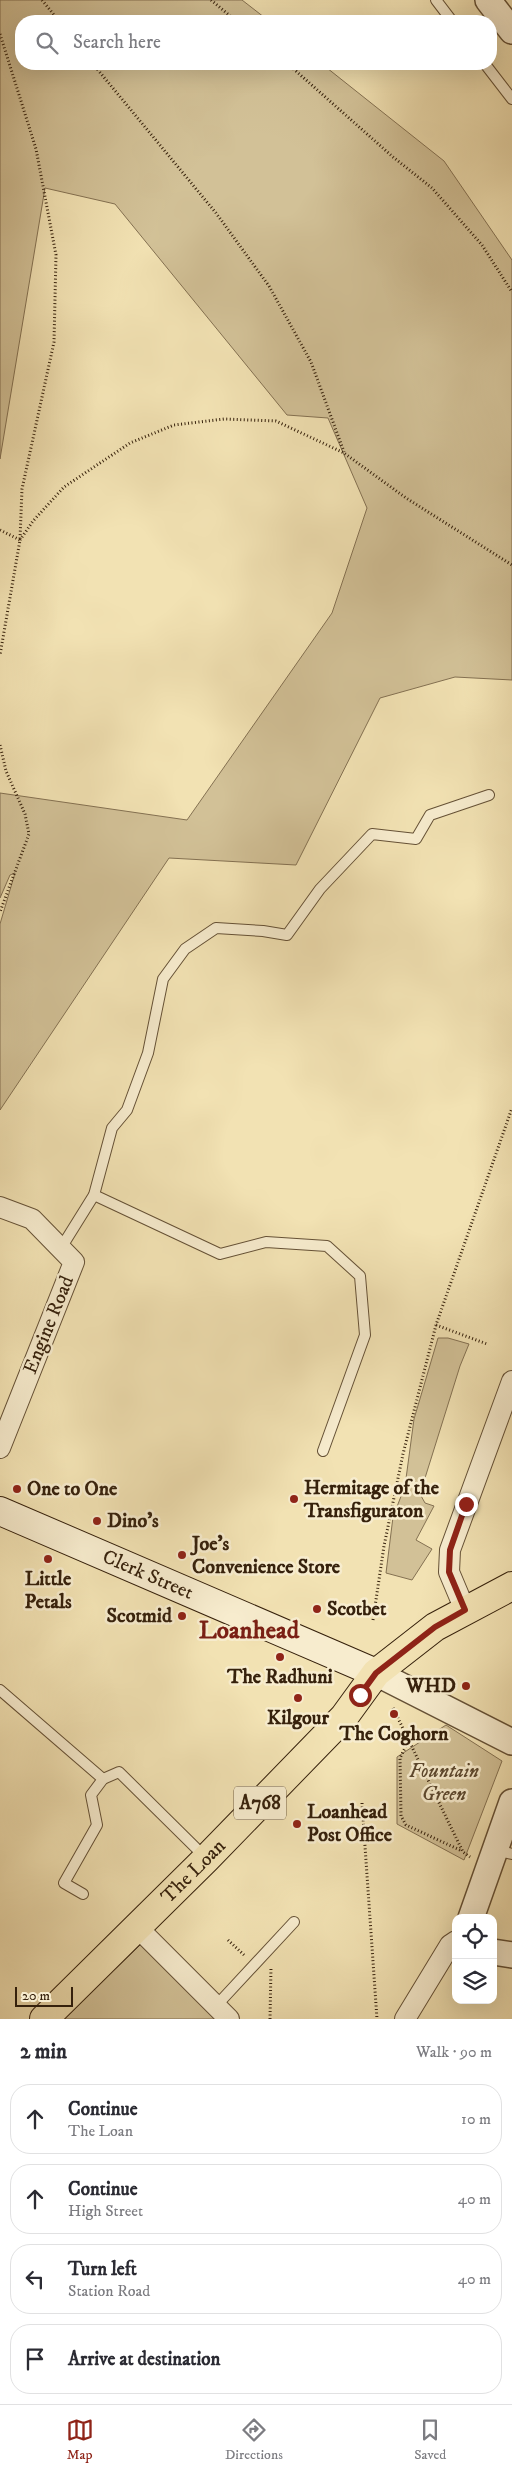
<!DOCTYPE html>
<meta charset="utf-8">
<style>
body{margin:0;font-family:"IM FELL DW Pica",serif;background:#f7f7f7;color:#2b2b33}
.controls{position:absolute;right:15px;bottom:15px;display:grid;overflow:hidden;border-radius:10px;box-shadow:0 5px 20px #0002}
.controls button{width:45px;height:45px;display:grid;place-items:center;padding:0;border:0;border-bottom:1px solid #e1e1e2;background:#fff;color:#2b2b33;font:25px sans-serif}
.scale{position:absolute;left:15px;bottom:12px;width:58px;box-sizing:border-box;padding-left:5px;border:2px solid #36210c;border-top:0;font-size:14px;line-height:18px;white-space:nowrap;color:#36210c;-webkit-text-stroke:4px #f7ecce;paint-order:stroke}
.stop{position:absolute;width:15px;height:15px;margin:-11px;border:4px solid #8f2418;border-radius:50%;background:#fff}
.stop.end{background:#8f2418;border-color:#fff;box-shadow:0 1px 5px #0008}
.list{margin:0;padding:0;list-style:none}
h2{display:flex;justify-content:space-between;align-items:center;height:65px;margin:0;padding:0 20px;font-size:21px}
h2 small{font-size:16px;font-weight:400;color:#7c7c81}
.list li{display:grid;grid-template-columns:32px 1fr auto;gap:15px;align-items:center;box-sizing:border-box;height:70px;margin:0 10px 10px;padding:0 10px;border:1px solid #e1e1e2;border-radius:20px}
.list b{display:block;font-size:19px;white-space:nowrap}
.list p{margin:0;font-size:16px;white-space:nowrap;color:#7c7c81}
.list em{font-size:16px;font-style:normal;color:#7c7c81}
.icon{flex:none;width:28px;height:28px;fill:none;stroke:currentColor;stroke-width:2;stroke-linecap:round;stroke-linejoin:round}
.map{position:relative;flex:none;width:512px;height:2019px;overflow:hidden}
.search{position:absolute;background:#fff;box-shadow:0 5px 20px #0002;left:15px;right:15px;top:15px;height:55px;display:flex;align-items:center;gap:12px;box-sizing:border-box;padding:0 18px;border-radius:20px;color:#7c7c81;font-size:19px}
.sheet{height:385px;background:#fff}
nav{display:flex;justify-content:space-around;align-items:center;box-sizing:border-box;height:70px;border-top:1px solid #e1e1e2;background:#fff;font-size:14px;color:#7c7c81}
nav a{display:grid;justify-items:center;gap:2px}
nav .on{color:#8f2418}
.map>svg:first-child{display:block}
.green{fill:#d2c197;stroke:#847152}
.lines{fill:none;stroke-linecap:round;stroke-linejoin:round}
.service-casing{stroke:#655136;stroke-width:12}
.minor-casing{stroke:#655136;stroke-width:22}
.tertiary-casing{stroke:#655136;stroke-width:28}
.secondary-casing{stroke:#36210c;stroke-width:30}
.primary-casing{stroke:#36210c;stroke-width:30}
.path{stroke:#36210c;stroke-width:3;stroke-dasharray:1 2.5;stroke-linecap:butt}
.service{stroke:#f7ecce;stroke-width:10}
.minor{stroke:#f7ecce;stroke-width:20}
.tertiary{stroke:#f7ecce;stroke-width:25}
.secondary{stroke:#f7ecce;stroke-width:28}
.primary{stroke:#f2e2b3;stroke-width:28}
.route{stroke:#8f2418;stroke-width:6}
.poi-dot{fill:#8f2418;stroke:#f7ecce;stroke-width:2}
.labels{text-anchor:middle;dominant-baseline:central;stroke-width:5;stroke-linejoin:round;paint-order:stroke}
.shield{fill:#f7ecce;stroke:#705e46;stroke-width:1}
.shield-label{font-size:19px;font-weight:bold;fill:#36210c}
.street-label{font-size:20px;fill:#36210c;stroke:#f7ecce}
.poi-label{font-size:20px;font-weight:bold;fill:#36210c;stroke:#f7ecce;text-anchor:start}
.park-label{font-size:20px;font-style:italic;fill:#5d492f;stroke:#f7ecce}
.district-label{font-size:25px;font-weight:bold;fill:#7a1f14;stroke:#f7ecce}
</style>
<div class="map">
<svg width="512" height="2019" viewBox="0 0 512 2019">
<rect width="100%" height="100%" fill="#f2e2b3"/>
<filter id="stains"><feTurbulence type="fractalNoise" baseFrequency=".004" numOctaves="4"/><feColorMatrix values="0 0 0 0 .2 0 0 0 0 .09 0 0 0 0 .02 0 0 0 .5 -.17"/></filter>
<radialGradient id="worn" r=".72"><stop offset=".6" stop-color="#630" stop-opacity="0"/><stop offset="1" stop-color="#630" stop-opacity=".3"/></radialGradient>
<g class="green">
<polygon points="0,0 242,0 269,21 21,21 21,64 322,64 444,161 512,260 512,680 455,677 380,698 296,865 169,858 0,1110 0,924 15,873 10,875 0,898 0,793 187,820 332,613 367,508 328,418 287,415 115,204 45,188 0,459"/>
<polygon points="438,1338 448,1338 469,1344 460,1366 420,1494 425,1503 434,1506 416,1540 432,1549 412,1580 386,1573 393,1517 405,1486 414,1419"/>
<polygon points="446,1725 502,1761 464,1860 397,1824 397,1757"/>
<polygon points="141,1944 217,2019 63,2019"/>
</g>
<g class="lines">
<g class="service-casing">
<g id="service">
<polyline points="436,0 452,21"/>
<polyline points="485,64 512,99"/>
<polyline points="94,1195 220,1254 266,1242 327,1246 360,1276 365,1335 323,1451"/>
<polyline points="61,1248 94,1195 112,1128 127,1110 148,1053 163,979 185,949 216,928 263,931 287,935 320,889 372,834 416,839 430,815 489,795"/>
<polyline points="0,1690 103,1779"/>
<polyline points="496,1850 512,1854"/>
<polyline points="83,1894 64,1883 97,1825 91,1795 103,1779 119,1772 206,1858"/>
<polyline points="216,2006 294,1922"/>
</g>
</g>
<g class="minor-casing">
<g id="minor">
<polyline points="0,1207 32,1219 74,1262 0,1448"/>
<polyline points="465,1610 449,1572 450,1550 512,1381"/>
<polyline points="137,1927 229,2019"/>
<polyline points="405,2019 450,1945 456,1941"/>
</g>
</g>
<g class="tertiary-casing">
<g id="tertiary">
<polyline points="488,0 512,31"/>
<polyline points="376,1673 512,1742"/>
<polyline points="471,1918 512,1802"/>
<polyline points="493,1952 512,1955"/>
</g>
</g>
<g class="secondary-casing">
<g id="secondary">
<path id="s1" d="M0,1511L376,1673"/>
</g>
</g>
<g class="primary-casing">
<g id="primary">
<path id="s2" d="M44,2019L206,1859L344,1717L376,1673L435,1627L512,1586"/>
</g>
</g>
<g class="path">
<polyline points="42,0 59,21"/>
<polyline points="211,0 236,21"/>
<polyline points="0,34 36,149 56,255 54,342 22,489 20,539"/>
<polyline points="93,64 216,213 269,286 311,362 344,452"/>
<polyline points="288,64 393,157 432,188 482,245 512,292"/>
<polyline points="0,530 20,540 0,655"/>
<polyline points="20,540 33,521 64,487 130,443 174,425 224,419 276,421 344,453 406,498 512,565"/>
<polyline points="0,745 6,771 25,814 29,834 0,912"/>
<polyline points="436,1325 487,1344"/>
<polyline points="373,1620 384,1546 403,1454 436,1325 512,1108"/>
<polyline points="393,1708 463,1852 470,1857"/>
<polyline points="409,1740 400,1758 401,1816 406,1825 462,1851"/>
<polyline points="362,1803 377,2019"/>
<polyline points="228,1940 244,1955"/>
<polyline points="270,2019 271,1967"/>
</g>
<use href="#service" class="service"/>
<use href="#minor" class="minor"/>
<use href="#tertiary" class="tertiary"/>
<use href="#secondary" class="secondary"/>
<use href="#primary" class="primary"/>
</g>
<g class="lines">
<polyline class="route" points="360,1695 376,1673 435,1627 465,1610 449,1572 450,1550 466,1504"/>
</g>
<g class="poi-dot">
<circle cx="17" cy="1489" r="5"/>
<circle cx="294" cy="1499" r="5"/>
<circle cx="97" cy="1521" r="5"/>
<circle cx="182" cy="1555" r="5"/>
<circle cx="48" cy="1559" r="5"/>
<circle cx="317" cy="1609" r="5"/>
<circle cx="182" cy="1616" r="5"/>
<circle cx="280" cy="1657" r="5"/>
<circle cx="466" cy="1686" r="5"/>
<circle cx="298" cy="1698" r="5"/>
<circle cx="394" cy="1714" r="5"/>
<circle cx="297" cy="1824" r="5"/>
</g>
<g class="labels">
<rect class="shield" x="234" y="1786.5" width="52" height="33" rx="4"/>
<g class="shield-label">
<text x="260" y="1803">A768</text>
</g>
<g class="street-label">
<text transform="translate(49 1325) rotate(-68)">Engine Road</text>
<text stroke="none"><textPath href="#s1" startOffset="161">Clerk Street</textPath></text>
<text stroke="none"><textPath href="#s2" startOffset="210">The Loan</textPath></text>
</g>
<g class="poi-label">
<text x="304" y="1488">Hermitage of the<tspan x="304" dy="23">Transfiguraton</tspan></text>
<text x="27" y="1489">One to One</text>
<text x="107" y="1521">Dino's</text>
<text x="192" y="1544">Joe's<tspan x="192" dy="23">Convenience Store</tspan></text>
<text x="48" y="1579" text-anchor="middle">Little<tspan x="48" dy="23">Petals</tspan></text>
<text x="327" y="1609">Scotbet</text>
<text x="172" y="1616" text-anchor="end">Scotmid</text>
<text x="280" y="1677" text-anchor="middle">The Radhuni</text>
<text x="456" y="1686" text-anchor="end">WHD</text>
<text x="298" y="1718" text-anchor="middle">Kilgour</text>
<text x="394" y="1734" text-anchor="middle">The Coghorn</text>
<text x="307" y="1812">Loanhead<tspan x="307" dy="23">Post Office</tspan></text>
</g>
<g class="park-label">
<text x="444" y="1771">Fountain<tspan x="444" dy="23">Green</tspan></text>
</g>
<g class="district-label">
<text x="249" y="1630">Loanhead</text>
</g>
</g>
<rect width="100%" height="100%" filter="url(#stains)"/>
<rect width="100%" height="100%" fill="url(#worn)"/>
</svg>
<div class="controls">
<button><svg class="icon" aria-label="locate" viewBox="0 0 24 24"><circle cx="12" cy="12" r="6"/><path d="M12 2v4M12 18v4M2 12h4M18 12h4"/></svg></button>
<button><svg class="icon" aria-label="layers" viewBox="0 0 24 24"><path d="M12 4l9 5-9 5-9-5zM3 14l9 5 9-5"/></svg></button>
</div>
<div class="scale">20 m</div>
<div class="stop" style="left:360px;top:1695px"></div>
<div class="stop end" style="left:466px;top:1504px"></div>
<div class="search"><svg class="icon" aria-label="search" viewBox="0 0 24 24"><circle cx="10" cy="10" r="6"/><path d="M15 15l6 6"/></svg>Search here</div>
</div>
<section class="sheet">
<h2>2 min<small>Walk · 90 m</small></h2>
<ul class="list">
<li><svg class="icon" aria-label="ahead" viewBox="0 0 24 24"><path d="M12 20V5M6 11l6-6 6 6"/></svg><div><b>Continue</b><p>The Loan</p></div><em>10 m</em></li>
<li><svg class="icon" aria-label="ahead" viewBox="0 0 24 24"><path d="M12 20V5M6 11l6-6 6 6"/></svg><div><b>Continue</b><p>High Street</p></div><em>40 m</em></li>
<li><svg class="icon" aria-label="left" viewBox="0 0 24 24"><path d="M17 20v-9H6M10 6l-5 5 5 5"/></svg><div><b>Turn left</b><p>Station Road</p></div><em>40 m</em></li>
<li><svg class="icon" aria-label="arrive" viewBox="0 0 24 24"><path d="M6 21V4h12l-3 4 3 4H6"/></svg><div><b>Arrive at destination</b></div></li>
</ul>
</section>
<nav>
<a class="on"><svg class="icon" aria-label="map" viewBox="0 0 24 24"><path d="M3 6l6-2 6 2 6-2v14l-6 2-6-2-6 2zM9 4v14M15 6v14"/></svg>Map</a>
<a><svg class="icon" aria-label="directions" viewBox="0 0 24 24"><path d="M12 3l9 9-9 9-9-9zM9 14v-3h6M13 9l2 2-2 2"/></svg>Directions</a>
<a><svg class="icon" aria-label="saved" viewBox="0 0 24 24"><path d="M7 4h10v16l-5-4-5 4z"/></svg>Saved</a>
</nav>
